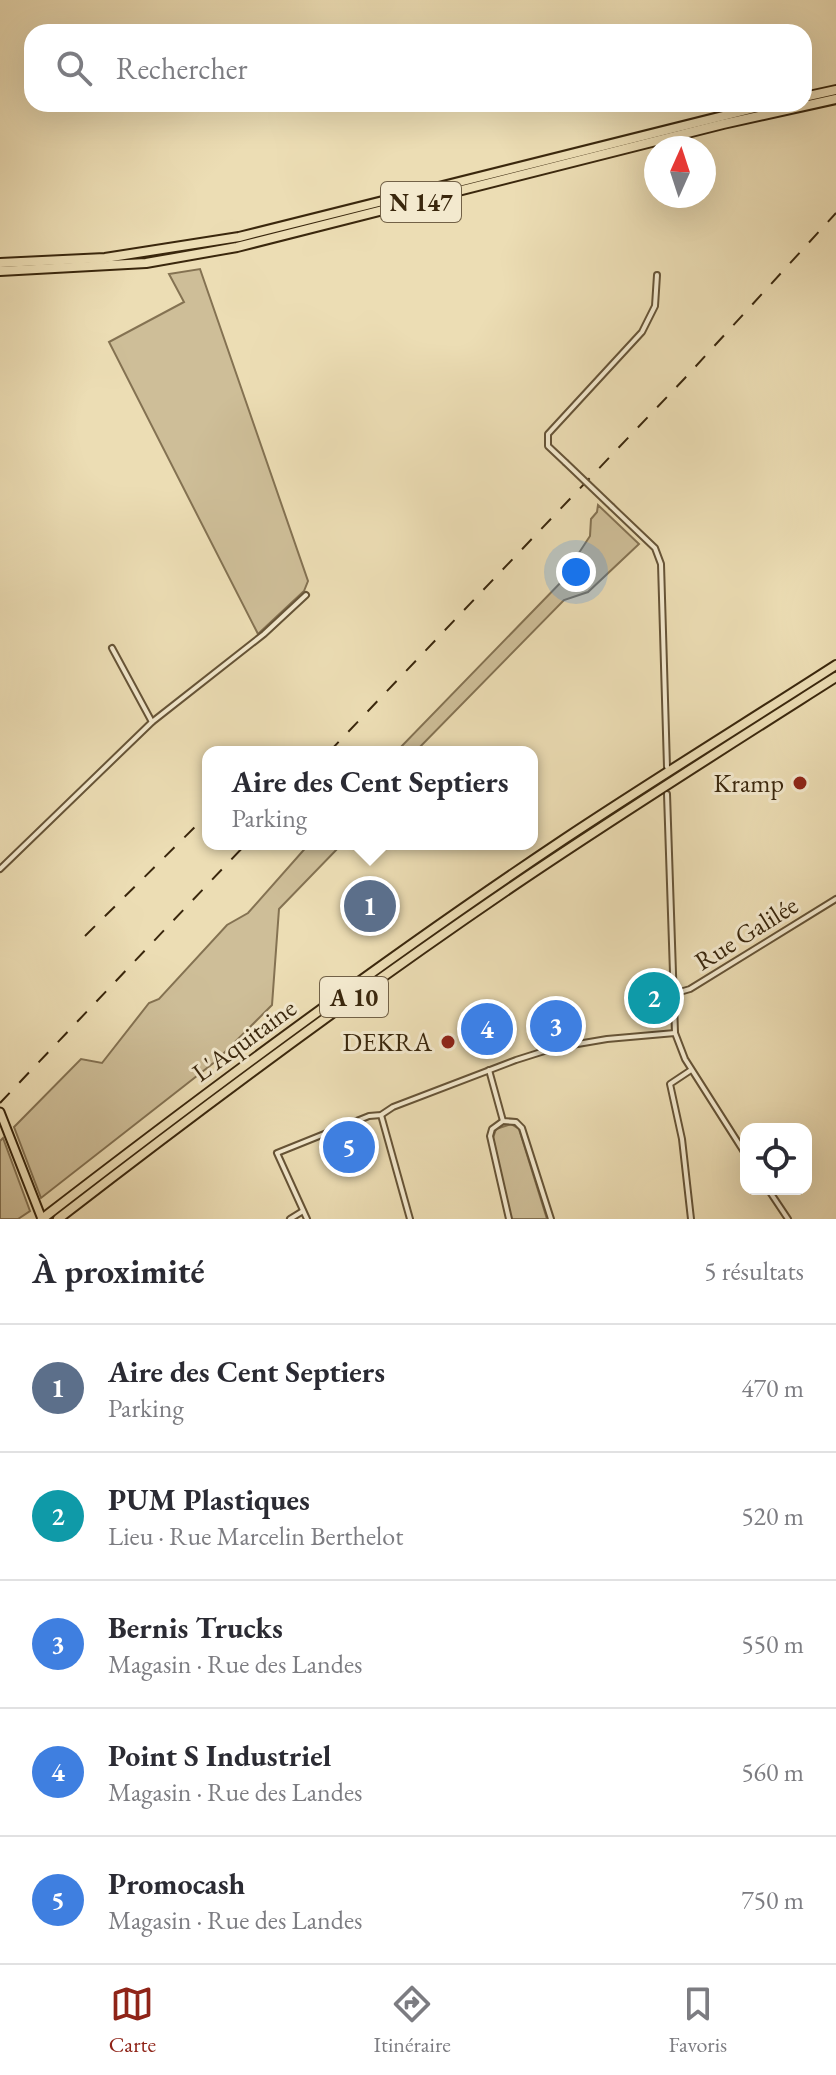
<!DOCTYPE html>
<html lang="fr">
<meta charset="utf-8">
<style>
body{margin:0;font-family:"EB Garamond",serif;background:#f7f7f7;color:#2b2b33}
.controls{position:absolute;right:24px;bottom:24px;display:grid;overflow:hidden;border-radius:16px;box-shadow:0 8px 32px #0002}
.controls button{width:72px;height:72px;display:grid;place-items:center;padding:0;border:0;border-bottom:2px solid #e1e1e2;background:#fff;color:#2b2b33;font:40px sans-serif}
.compass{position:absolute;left:644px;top:136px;width:72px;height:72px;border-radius:50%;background:#fff;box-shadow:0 8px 32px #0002;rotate:3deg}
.you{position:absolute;left:576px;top:572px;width:28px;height:28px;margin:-20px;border:6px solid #fff;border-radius:50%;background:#1a73e8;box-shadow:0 0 0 12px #1a73e833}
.badge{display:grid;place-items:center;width:52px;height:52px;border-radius:50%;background:#8f2418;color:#fff;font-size:26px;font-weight:700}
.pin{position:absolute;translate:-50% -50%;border:4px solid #fff;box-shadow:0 2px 8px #0006}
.popup{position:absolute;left:202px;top:746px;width:336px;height:104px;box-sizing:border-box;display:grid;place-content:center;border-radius:16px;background:#fff;filter:drop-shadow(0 2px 6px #0005);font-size:26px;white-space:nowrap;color:#7c7c81}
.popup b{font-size:30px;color:#2b2b33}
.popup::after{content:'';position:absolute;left:50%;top:100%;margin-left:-16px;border:16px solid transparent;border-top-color:#fff}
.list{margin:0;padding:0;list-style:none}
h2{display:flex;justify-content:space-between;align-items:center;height:104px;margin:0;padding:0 32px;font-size:34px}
h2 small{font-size:26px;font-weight:400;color:#7c7c81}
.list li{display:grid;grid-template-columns:52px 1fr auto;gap:24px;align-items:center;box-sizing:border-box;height:128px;padding:0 32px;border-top:2px solid #e1e1e2}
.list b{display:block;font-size:30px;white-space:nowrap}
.list p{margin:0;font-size:26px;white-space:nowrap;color:#7c7c81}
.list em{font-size:26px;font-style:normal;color:#7c7c81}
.icon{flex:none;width:44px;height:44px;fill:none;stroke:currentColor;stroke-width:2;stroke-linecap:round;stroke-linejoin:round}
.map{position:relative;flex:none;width:836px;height:1219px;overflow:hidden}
.search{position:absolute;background:#fff;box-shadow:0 8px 32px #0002;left:24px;right:24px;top:24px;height:88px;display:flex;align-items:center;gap:20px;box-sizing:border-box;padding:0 28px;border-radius:24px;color:#7c7c81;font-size:30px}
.sheet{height:744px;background:#fff}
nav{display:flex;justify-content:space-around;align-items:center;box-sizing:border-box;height:112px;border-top:2px solid #e1e1e2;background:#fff;font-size:22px;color:#7c7c81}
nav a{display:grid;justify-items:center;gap:4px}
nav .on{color:#8f2418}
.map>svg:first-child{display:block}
.green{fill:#cebe98;stroke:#847252;stroke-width:2}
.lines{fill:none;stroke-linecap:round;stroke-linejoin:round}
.street-casing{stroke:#665437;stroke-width:8}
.primary-casing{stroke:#3a270d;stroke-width:11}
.highway-casing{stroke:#3a270d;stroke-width:12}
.street{stroke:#f3e9ce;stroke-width:4}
.primary{stroke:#ecddb4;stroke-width:7}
.highway{stroke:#ecddb4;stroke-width:8}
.rail{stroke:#3a270d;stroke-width:2;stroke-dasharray:14 14;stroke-linecap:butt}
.street-bridge-casing{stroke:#665437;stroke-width:8;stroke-linecap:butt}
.street-bridge{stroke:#f3e9ce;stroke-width:4}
.poi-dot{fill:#8f2418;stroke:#f3e9ce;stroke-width:3}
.labels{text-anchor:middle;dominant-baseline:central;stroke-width:6;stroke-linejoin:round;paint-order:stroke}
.shield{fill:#f3e9ce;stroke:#726147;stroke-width:2}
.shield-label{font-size:24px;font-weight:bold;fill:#3a270d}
.poi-label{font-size:26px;fill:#3a270d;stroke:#f3e9ce;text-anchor:end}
.street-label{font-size:26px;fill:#3a270d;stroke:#f3e9ce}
</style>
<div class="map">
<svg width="836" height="1219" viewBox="0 0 836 1219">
<rect width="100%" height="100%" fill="#ecddb4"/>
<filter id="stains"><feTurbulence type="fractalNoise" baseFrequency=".0025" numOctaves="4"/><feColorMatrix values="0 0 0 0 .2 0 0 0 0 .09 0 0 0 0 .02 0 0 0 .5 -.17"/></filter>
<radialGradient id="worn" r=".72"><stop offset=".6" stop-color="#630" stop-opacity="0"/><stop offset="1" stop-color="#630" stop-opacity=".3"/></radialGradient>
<g class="green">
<polygon points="200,269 308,581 304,591 258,634 109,342 184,302 169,274"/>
<polygon points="598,505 639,544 588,592 564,600 415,752 396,752 568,575 569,568 590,536 591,519 597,512"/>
<polygon points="309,844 342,844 279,909 272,1005 216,1061 41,1198 14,1127 81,1059 102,1063 149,1003 159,999 227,925 248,913"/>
<polygon points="511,1124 519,1129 547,1219 511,1219 493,1138 496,1129"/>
<polygon points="3,1138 30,1211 18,1219 0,1219 0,1141"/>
</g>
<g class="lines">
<g class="street-casing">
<g id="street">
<polyline points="565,462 548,446 548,434 642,332 655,306 657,275"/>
<polyline points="612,507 655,548 661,564 667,767"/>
<polyline points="112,648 152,722"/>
<polyline points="667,794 675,1033 685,1059 746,1155"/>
<polyline points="0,869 152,722 264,634 306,595"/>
<polyline points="673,994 690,989 836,899"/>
<polyline points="489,1070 503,1121 516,1122 522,1128 551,1219"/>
<polyline points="381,1115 410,1219"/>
<polyline points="503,1121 492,1129 490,1136 509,1219"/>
<polyline points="768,1189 788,1219"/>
<polyline points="290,1219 303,1211"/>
<polyline points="307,1219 277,1153 369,1116 381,1115 393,1107 516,1060 554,1048 607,1039 675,1033"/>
<polyline points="691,1219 682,1139 670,1084 691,1070"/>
</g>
</g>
<g class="primary-casing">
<polyline id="primary" points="0,1112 42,1219"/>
</g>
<g class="highway-casing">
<g id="highway">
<polyline points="804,97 836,90"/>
<polyline points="0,263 105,258 239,237 771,104"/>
<polyline points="0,271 146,263 237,247 723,124 836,99"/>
<path d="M42,1219C213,1087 386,958 566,838C655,779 746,723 836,665"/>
<path d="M58,1219C208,1103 360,990 516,884C621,813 729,745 836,677"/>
</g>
</g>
<use href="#street" class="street"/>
<use href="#primary" class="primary"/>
<use href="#highway" class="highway"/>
<g class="rail">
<polyline points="329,752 685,378 836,213"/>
<polyline points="85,936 208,814"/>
<polyline points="0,1103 246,844"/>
</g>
<g class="street-bridge-casing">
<polyline id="street-bridge" points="565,462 612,507"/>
</g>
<use href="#street-bridge" class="street-bridge"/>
</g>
<g class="poi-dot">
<circle cx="800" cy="783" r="8"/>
<circle cx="448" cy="1042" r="8"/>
</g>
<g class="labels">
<g class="shield">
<rect x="381" y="182" width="80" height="40" rx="6"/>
<rect x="320" y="977" width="68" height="40" rx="6"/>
</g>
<g class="shield-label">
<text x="421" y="202">N 147</text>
<text x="354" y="997">A 10</text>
</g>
<g class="poi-label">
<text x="784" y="783">Kramp</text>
<text x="432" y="1042">DEKRA</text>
</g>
<g class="street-label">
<text transform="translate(746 933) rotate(-32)">Rue Galilée</text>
<text transform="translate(244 1040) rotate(-36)">L'Aquitaine</text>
</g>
</g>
<rect width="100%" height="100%" filter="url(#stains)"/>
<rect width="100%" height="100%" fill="url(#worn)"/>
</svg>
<div class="controls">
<button><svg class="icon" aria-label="locate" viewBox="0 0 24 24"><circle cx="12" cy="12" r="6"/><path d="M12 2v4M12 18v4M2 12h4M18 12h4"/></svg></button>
</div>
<svg class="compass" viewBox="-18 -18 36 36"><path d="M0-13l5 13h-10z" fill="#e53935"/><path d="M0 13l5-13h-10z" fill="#7c7c81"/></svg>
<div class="you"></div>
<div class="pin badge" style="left:370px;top:906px;background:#5c6f8a">1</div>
<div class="popup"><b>Aire des Cent Septiers</b>Parking</div>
<div class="pin badge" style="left:654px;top:998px;background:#0f9aa8">2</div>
<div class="pin badge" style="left:556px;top:1026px;background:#3f7fe0">3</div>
<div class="pin badge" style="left:487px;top:1029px;background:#3f7fe0">4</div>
<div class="pin badge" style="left:349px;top:1147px;background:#3f7fe0">5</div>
<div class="search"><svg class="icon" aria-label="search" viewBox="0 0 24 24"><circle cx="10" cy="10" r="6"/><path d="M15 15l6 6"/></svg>Rechercher</div>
</div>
<section class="sheet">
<h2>À proximité<small>5 résultats</small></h2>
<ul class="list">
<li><span class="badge" style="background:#5c6f8a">1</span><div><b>Aire des Cent Septiers</b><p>Parking</p></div><em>470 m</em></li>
<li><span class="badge" style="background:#0f9aa8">2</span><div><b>PUM Plastiques</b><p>Lieu · Rue Marcelin Berthelot</p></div><em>520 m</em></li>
<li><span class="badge" style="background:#3f7fe0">3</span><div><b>Bernis Trucks</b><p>Magasin · Rue des Landes</p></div><em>550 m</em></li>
<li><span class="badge" style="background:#3f7fe0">4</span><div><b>Point S Industriel</b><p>Magasin · Rue des Landes</p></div><em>560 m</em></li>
<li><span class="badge" style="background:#3f7fe0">5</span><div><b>Promocash</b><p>Magasin · Rue des Landes</p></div><em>750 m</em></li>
</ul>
</section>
<nav>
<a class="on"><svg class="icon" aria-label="map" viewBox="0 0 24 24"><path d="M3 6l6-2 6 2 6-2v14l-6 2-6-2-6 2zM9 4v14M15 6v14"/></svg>Carte</a>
<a><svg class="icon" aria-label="directions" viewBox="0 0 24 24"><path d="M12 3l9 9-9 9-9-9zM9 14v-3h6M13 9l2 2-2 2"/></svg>Itinéraire</a>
<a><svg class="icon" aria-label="saved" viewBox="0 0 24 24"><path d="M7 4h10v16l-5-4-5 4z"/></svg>Favoris</a>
</nav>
